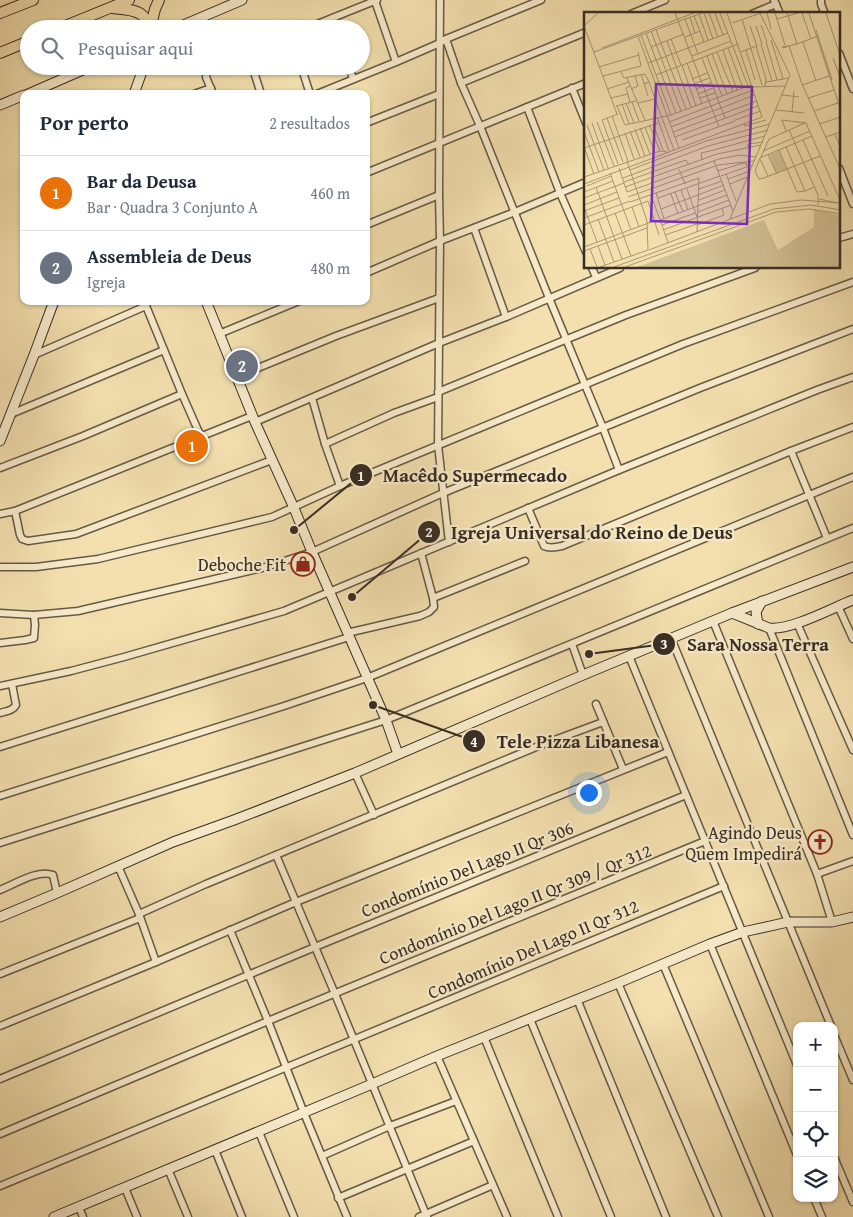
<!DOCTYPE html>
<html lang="pt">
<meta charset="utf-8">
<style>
body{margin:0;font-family:"Gentium Book Plus",serif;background:#f2f2f3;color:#1f2937}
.controls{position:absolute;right:15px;bottom:15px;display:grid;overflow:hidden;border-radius:10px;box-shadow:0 1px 4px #0004}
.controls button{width:45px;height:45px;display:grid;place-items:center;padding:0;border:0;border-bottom:1px solid #e0e1e3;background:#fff;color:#1f2937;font:25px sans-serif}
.you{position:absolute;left:588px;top:792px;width:18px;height:18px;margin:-12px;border:4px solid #fff;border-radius:50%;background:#1a73e8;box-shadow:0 0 0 8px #1a73e833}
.badge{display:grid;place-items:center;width:32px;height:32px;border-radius:50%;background:#0b8043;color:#fff;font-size:16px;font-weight:700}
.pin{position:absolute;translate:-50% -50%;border:2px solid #fff;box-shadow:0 1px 5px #0006}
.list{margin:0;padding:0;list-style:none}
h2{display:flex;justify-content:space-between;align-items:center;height:65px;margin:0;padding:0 20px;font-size:21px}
h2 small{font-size:16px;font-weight:400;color:#747a83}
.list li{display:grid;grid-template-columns:32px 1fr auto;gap:15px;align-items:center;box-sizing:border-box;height:75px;padding:0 20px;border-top:1px solid #e0e1e3}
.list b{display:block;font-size:19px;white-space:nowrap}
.list p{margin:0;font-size:16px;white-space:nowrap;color:#747a83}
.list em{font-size:16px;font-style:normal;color:#747a83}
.icon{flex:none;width:28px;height:28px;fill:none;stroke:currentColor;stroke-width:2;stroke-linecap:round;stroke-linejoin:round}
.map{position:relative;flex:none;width:853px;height:1217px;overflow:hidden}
.search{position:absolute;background:#fff;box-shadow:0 1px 4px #0004;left:20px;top:20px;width:350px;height:55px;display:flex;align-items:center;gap:12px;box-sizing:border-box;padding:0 18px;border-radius:28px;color:#747a83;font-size:19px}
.panel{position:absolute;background:#fff;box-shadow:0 1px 4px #0004;left:20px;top:90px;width:350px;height:215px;border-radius:10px}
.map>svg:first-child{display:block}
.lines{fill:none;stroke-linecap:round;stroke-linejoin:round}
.street-casing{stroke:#665a46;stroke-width:9}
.secondary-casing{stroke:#372d23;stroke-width:11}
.primary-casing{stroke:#372d23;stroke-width:12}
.street{stroke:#f8ebcb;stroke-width:6}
.secondary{stroke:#f8ebcb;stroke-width:9}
.primary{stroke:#f4e0af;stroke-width:10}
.labels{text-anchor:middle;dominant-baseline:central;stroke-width:4.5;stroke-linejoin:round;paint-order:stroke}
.poi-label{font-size:18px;fill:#372d23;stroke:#f8ebcb;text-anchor:end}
.street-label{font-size:18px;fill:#372d23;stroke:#f8ebcb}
.inset-road{fill:none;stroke:#a89877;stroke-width:1}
.view{fill:#7b2cbf;fill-opacity:0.15;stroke:#7b2cbf;stroke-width:2.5}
.inset-edge{fill:none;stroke:#372d23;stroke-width:2.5}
.leader{fill:none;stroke:#372d23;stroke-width:2}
.callout-dot{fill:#372d23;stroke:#f8ebcb;stroke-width:2}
.mark-label{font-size:15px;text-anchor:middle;font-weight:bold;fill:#fff}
.callout-label{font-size:19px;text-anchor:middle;font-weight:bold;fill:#372d23;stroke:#f8ebcb;stroke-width:4.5;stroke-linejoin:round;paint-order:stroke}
</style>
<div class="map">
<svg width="853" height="1217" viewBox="0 0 853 1217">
<rect width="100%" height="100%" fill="#f4e0af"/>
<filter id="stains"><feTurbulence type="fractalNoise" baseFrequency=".004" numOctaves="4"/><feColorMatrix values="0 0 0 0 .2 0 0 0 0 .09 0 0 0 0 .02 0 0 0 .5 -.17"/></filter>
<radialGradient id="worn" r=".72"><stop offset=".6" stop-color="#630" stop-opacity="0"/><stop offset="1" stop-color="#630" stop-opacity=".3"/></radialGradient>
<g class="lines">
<g class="street-casing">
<g id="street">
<polyline points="440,0 439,195 440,241 438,445 449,542"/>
<polyline points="774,0 780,14"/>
<polyline points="821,0 821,4 825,14"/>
<polyline points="375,1 396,62"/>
<polyline points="631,14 665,0"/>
<polyline points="752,14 776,4"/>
<polyline points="333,18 337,29"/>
<polyline points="305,29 377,0"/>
<polyline points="446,39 461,83 480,126 549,298 603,428 619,470"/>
<polyline points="839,53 853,89"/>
<polyline points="211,66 207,69 206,77 213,94"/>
<polyline points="252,66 261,94"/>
<polyline points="301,66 310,94"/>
<polyline points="349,66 353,79"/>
<polyline points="461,83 586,32"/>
<polyline points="572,88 586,123"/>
<polyline points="194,94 211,88"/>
<polyline points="317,94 396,62 440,43 446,39 541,0"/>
<polyline points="527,107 560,193 586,252"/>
<polyline points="366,123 439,94"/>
<polyline points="839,168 853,204"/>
<polyline points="366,173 586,83"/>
<polyline points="366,225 439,195"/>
<polyline points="474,228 506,317"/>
<polyline points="839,238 853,234"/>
<polyline points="592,268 596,277"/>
<polyline points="366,273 440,241 515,212 586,182"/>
<polyline points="144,301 182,394 201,437"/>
<polyline points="219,334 299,301"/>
<polyline points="34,355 146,306"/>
<polyline points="236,377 336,336 439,298"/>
<polyline points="438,392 626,315 755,268"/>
<polyline points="312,398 325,444 340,486"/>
<polyline points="11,414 164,350"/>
<polyline points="255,422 439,343 506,317 620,268"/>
<polyline points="325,444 394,413 438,397"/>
<polyline points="791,451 827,538"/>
<polyline points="0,468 83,436 182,394"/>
<path d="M528,508L544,546C550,549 555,547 562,546L791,451L853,427"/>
<polyline points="15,511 20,535 22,539 28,541 76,534 272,460"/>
<polyline points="0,514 15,511 252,416"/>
<polyline points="0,567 36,567 98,559 272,517 340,486 683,344 853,282"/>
<polyline points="433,598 525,561"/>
<polyline points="838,606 853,639"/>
<polyline points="0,613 34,615 78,611 266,567 312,552 443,493 700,388 853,329"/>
<polyline points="713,621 817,874 832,922"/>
<polyline points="797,623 853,750"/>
<polyline points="769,628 853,835"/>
<polyline points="347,633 420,616 429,612 434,607 433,598 421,553"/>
<polyline points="671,638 831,1026"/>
<polyline points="0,643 25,640 34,638 35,625 34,615"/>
<polyline points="572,644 583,675"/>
<polyline points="629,656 797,1065"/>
<polyline points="0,686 71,671 124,657 284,611 619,470 817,390 853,377"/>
<polyline points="596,704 623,769"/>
<path d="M0,713C6,711 13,711 16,705L12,684"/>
<polyline points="0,747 349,637"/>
<polyline points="355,773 374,815"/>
<polyline points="0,796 284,706 367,678 853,477"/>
<polyline points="0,843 386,720 853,528"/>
<polyline points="276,855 335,994 427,1217"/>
<polyline points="118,866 139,914 156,962"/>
<polyline points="817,874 853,861"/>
<path d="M0,890C15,884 38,869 53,875L57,893"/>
<polyline points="139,914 206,884 541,745 603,722"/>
<polyline points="230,930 268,1021 304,1113 347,1217"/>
<polyline points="710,944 797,1155"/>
<polyline points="663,964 769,1217"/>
<polyline points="0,974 140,918"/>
<polyline points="618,983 718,1217"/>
<polyline points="577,999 666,1217"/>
<polyline points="530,1019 611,1217"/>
<polyline points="0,1026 156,962 296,902 668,752"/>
<polyline points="834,1035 853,1080"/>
<polyline points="484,1037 558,1217"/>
<polyline points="437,1056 507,1217"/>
<polyline points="0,1079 315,947 686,795"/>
<polyline points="259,1132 294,1217"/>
<polyline points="0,1134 268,1021 705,841"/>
<polyline points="215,1150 242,1217"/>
<polyline points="322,1156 390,1126 456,1101"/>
<polyline points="834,1157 853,1202"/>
<polyline points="168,1169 188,1217"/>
<polyline points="0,1186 724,886"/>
<polyline points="125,1188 137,1217"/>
<polyline points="338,1198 474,1141"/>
<polyline points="814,1198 822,1217"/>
<polyline points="79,1207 83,1217"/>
<polyline points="419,1217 493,1185"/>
</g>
</g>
<g class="secondary-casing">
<g id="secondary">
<polyline points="174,29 242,0"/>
<polyline points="28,94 92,66"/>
<polyline points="134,94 144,66"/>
<polyline points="0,105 24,95"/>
<polyline points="206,301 255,422 294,508 312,552 386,720 398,754"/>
<polyline points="0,441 34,355 54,301"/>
<path d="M732,613L769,628C790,631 832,608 853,600"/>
<polyline points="758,624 756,612 762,601"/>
<polyline points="0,917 57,893 173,842 234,820 355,773 583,675 732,613 853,567"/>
<polyline points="54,1217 372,1084 437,1056 618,983 710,944 743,932 788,922 832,922 853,917"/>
</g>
</g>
<g class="primary-casing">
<g id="primary">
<path d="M112,8C122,9 138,9 144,17C146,20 147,25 148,29"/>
<polyline points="0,13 33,0"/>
<polyline points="58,29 129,0"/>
<polyline points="150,29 155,9 159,0"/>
<polyline points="0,53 29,41"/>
</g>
</g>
<use href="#street" class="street"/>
<use href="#secondary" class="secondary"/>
<use href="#primary" class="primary"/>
</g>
<defs>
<g id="shop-ring" transform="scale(1.25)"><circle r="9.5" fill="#f8ebcb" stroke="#8f2418" stroke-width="1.5"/><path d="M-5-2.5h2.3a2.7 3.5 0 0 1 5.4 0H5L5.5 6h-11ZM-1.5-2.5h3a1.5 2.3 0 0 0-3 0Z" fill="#8f2418"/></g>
<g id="church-ring" transform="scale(1.25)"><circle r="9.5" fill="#f8ebcb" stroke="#8f2418" stroke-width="1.5"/><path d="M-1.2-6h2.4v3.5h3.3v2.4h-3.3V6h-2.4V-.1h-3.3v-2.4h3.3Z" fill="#8f2418"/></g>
</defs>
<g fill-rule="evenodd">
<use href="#shop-ring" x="303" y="564"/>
<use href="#church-ring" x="820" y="842"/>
</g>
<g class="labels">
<g class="poi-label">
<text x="286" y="564">Deboche Fit</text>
<text x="802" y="832">Agindo Deus<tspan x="802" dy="21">Quem Impedirá</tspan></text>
</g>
<g class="street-label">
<text transform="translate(467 869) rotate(-22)">Condomínio Del Lago II Qr 306</text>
<text transform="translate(515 904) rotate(-22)">Condomínio Del Lago II Qr 309 / Qr 312</text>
<text transform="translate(533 949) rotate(-23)">Condomínio Del Lago II Qr 312</text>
</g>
</g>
<g transform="translate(584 12)">
<rect width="256" height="256" fill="#f4e0af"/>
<path d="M230,197L256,204V255H53L180,208L194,238L230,215Z" fill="#d4c297"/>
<path d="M195,139L203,158L193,161L185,143Z" fill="#d4c297"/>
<path class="inset-road" d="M14,1L0,14L33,102M91,1L135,115M120,1L129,27M125,1L134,25M131,1L139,23M136,1L164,74M143,1L178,105M183,1L187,17M191,1L201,33M203,1L213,32M218,1L227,27M225,1L257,99M242,1L257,46M115,2L124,28M110,4L120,30M106,5L111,21M101,7L114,42M158,7L178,73M193,7L214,1M148,11L177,1M177,13L183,30M166,14L173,34M172,14L178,32M72,18L102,97M232,18L248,68M67,19L97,99M62,21L92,101M57,23L87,103M54,24L95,136M234,24L213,32L205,34L199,36L198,35L205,34L218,72L257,159M101,25L116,19M87,27L97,53M187,28L199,67M83,29L107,95M182,30L193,68M219,30L232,69M177,32L188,69M172,34L182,67L181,74M67,35L100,22M18,36L110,1M144,36L159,76M139,38L153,78M162,38L171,68M10,40L118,1M133,40L149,80M157,40L172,34M128,42L143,82M108,44L147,29M123,44L138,84M118,46L141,106M249,46L257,68M64,51L144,21M103,51L118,92M98,53L112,94M15,55L55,43M37,60L40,66L61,62L65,70L60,72M57,62L64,84M72,63L154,32M19,64L57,54L54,40M43,66L61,108M108,67L123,61M65,70L71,87M182,70L205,66M110,72L125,66M218,73L245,64M46,74L42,76L46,90M168,75L202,74M23,77L45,70M47,77L54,74L51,64M112,77L127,71M114,82L129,76M198,83L215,85M27,86L44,82M116,86L131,81M224,86L250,78M48,90L55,109M42,91L50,111M54,91L71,87L90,138M38,92L45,112M32,94L52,89M33,94L41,113L87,103L167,73M192,98L220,101M230,99L254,91M208,100L210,79M28,104L44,149M73,105L85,139M23,106L39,150M18,108L34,152M18,108L34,102M151,108L177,99M13,110L30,154M85,110L169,78M8,111L24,156M160,111L161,114L182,108M69,112L79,138M235,112L257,105M3,113L20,158M66,114L76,139M61,115L71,141M87,115L171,83M56,116L66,142M51,117L61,144M205,118L234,183V193M46,119L56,145M202,119L198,108L222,111L256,188M0,120L15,160M89,120L173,89M41,121L50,147M251,122L257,137M228,124L176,146L171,159L175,167L180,166L236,144M91,125L174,94M241,125L257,120M98,128L151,109M219,128L244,184M0,135L10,162M164,135V132L179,130M202,135L221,179L230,175M0,136L74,111M195,138L213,180L221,179M126,139L181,124M179,139L226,119M184,143L193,162M177,145L185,127L221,111M176,147L184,164M118,148L117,141L126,139M43,149L63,209L64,238M130,149L149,199M35,156L43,180M95,157L101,172M46,158L122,129L186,112M134,159L156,152L162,151L163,154M26,161L47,218M142,162L152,189M137,164L168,153M0,165L76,139L83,140M39,166L124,134L184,118M144,167L166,159M40,170L102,148L105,153M0,172L178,105M146,172L163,165M3,174L27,164M12,175L38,247M41,175L133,142L177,133M103,177L113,205M115,177L138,169M97,178L104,198M0,180L29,169M43,180L135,147L156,143L172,145M91,180L99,200M72,181L80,207M87,182L94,202M67,183L84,230M44,185L134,153L170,149M0,186L40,171M74,186L136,164M235,187L254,191M115,188L141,178M46,190L115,166M0,193L33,180M0,195L13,230M48,195L55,215M77,197L140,173M0,199L35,186M114,200L145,188M31,201L47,244M0,206L46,189M14,207L30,250M146,207L206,63L176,1M76,208L143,183M0,213L64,189L75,223M78,213L111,201M113,213L140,203L138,196M79,218L147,193M113,220L115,166M81,223L113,212M14,234L21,253M0,235L70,209M6,237L13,255M65,238L186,192L217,188L257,191M0,239L63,216M16,255L64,238M30,255L190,197L227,193L257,198M41,255L192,200L225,197L257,202"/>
<path class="view" d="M72,72L168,75L163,212L67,209Z"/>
<rect width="256" height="256" class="inset-edge"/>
</g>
<path class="leader" d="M294 530L361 475M352 597L429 532M589 654L664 644M373 705L474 741"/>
<g class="callout-dot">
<circle cx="294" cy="530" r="5"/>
<circle cx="352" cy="597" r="5"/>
<circle cx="589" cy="654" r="5"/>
<circle cx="373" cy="705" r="5"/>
<circle cx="361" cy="475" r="12"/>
<circle cx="429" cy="532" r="12"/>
<circle cx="664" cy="644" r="12"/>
<circle cx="474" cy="741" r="12"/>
</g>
<g class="mark-label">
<text x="361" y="481">1</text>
<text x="429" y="537">2</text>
<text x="664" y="649">3</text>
<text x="474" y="747">4</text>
</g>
<g class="callout-label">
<text x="475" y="482">Macêdo Supermecado</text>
<text x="592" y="539">Igreja Universal do Reino de Deus</text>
<text x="758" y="651">Sara Nossa Terra</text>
<text x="578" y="748">Tele Pizza Libanesa</text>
</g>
<rect width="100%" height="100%" filter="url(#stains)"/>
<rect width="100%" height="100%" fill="url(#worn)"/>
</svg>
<div class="controls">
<button>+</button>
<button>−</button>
<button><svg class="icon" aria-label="locate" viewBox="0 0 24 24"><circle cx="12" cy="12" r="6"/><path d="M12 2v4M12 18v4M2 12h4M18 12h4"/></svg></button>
<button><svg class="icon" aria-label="layers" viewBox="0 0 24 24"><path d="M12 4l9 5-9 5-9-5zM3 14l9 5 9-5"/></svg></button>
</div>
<div class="you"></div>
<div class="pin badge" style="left:192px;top:446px;background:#e8710a">1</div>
<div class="pin badge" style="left:242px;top:366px;background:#6b7280">2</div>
<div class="search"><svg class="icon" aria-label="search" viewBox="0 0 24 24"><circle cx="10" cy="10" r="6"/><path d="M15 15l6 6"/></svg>Pesquisar aqui</div>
<section class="panel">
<h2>Por perto<small>2 resultados</small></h2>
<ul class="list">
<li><span class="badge" style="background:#e8710a">1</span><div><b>Bar da Deusa</b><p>Bar · Quadra 3 Conjunto A</p></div><em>460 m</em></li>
<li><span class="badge" style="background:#6b7280">2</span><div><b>Assembleia de Deus</b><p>Igreja</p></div><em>480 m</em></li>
</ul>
</section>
</div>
